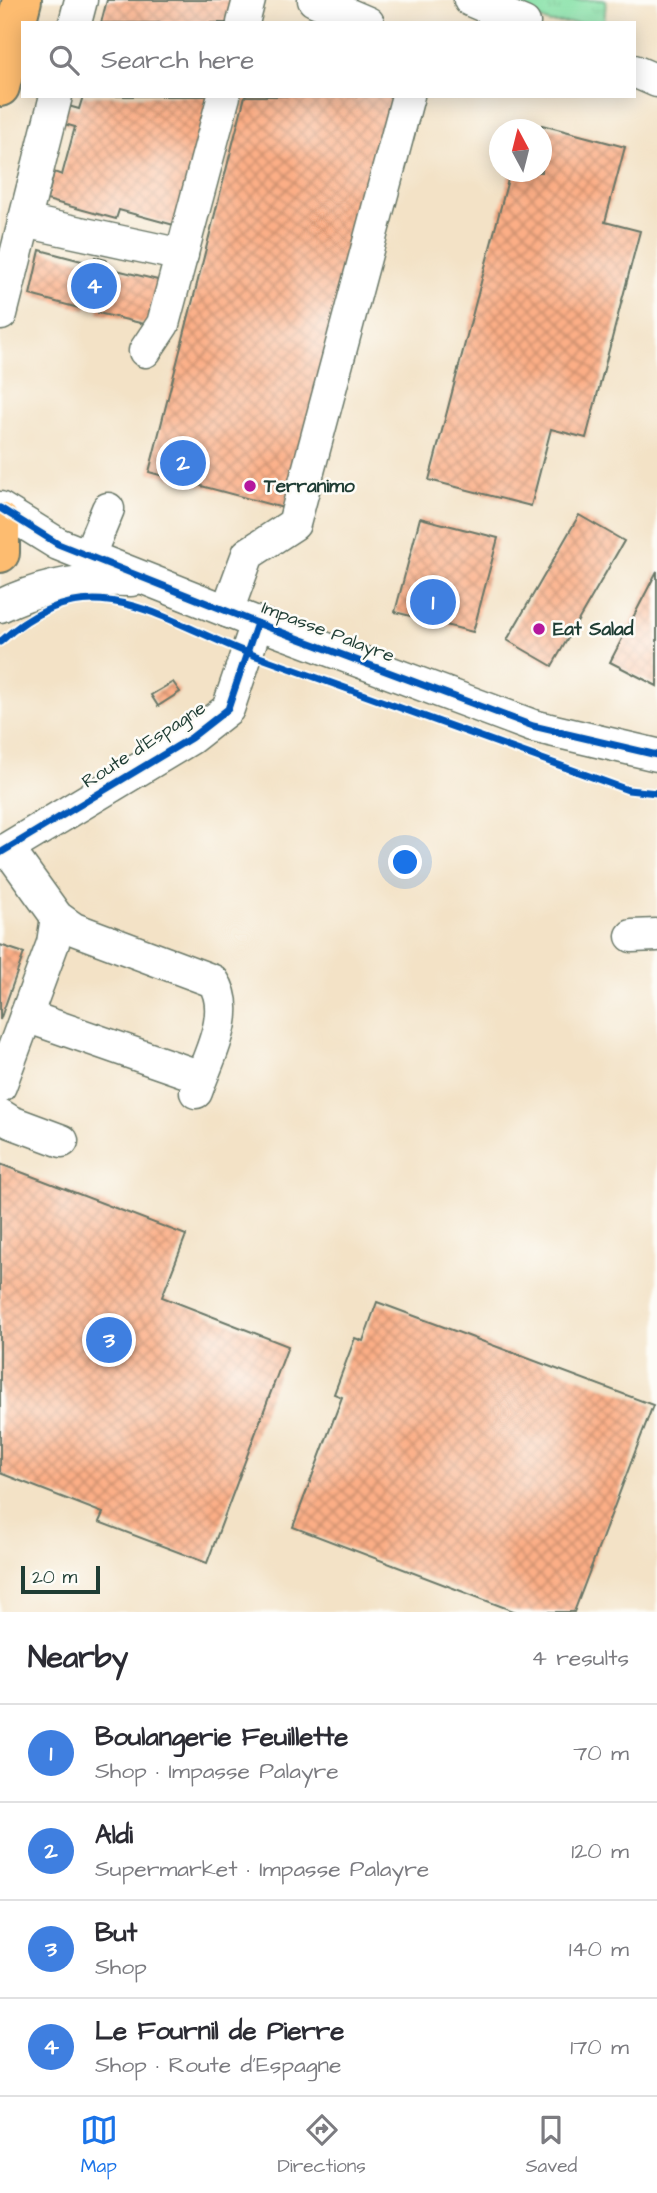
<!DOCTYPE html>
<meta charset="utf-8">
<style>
body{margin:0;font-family:"Architects Daughter",sans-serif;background:#f2f2f3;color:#2b2b33}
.compass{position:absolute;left:489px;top:119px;width:63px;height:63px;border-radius:50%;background:#fff;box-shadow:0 4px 18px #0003;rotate:353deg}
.scale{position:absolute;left:21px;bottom:18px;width:79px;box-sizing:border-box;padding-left:7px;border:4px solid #1f3d34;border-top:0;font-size:19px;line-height:24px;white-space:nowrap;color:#1f3d34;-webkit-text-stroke:5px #fdfcf7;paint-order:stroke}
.you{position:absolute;left:406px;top:863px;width:24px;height:24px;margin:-18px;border:5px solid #fff;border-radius:50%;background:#1a73e8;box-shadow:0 0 0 10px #1a73e833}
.badge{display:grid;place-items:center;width:46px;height:46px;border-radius:50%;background:#1a73e8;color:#fff;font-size:23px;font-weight:700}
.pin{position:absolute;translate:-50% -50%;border:4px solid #fff;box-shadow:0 2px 7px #0006}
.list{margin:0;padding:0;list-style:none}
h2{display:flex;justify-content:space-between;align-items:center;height:91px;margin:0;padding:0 28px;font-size:30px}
h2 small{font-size:23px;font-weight:400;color:#7c7c81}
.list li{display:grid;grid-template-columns:46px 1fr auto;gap:21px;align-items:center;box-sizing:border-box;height:98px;padding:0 28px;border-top:2px solid #e1e1e2}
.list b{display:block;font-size:26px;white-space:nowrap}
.list p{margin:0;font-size:23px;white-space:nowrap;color:#7c7c81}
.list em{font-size:23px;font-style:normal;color:#7c7c81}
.icon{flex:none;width:38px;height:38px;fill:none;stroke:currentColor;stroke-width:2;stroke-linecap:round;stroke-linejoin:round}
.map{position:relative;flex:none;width:657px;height:1612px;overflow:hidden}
.search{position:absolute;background:#fff;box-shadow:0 4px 18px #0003;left:21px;right:21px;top:21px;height:77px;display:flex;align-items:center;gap:18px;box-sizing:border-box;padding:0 24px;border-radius:0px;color:#7c7c81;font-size:26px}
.sheet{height:483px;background:#fff}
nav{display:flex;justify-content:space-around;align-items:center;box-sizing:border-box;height:98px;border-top:2px solid #e1e1e2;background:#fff;font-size:19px;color:#7c7c81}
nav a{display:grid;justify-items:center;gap:4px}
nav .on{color:#1a73e8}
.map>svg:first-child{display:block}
.grass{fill:url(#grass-tufts);stroke:#528f6e;stroke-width:2}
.building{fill:url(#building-cross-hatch)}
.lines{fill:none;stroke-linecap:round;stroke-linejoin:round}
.minor-casing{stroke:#697767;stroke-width:35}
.major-casing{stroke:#697767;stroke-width:42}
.minor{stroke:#fff;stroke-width:32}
.major{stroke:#fdbc70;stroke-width:38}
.cycleway-casing{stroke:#fdfcf7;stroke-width:11}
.cycleway{stroke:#0057b8;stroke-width:7}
.poi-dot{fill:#b5179e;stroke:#fdfcf7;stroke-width:2.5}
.labels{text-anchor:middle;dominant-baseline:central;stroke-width:5;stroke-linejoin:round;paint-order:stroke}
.poi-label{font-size:19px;font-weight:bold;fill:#1f3d34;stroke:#fdfcf7;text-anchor:start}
.street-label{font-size:19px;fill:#1f3d34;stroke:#fdfcf7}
</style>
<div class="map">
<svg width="657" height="1612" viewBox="0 0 657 1612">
<defs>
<pattern id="grass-tufts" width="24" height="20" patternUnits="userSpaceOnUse" patternTransform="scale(1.75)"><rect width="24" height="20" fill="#86e1a7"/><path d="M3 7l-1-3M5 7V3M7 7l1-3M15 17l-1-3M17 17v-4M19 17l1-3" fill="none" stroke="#73c290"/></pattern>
<pattern id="building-cross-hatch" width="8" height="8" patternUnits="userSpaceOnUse" patternTransform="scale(1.75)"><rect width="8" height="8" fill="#fcae86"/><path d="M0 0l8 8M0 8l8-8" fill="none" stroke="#cb8f6e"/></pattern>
</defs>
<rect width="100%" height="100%" fill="#fdfcf7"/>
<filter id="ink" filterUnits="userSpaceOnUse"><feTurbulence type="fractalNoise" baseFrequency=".0143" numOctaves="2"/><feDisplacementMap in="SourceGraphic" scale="14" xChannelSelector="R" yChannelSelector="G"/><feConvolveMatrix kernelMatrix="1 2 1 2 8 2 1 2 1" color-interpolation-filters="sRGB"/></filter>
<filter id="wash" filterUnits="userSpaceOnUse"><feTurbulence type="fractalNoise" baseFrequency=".00686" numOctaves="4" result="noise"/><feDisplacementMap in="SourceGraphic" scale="28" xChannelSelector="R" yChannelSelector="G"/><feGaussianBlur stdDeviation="1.57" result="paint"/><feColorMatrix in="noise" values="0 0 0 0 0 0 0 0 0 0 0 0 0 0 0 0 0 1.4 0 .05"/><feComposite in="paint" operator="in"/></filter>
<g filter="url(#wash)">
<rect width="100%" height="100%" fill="#f3e2c6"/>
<polygon class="grass" points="494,0 606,0 604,23 550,23"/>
<g id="blocks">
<g class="building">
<polygon points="107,0 240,0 234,23 101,23"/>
<polygon points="83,96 215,96 181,227 119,210 116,219 47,200 54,172 62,175 75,127 61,123 65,105 79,109"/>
<polygon points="245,96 393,96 287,509 149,472"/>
<polygon points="542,125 625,147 605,222 640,231 586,438 551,429 531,506 429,480 510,172 542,172"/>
<polygon points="40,250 93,264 95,257 106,260 104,267 166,282 153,326 98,313 100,303 88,300 86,310 30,295"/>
<polygon points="579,515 624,541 552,666 507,640"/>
<polygon points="420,518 498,538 473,632 395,612"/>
<polygon points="657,571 657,686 610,662"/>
<polygon points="173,682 180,692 158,706 151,695"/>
<polygon points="0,945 24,953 0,1020"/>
<polygon points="0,1164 186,1235 162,1297 288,1346 207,1563 99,1522 103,1513 0,1473"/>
<polygon points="377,1302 653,1405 574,1612 516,1612 293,1527 342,1397 334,1394 355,1338 363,1341"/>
</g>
</g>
</g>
<g filter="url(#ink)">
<use href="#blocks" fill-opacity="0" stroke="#697767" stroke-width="2"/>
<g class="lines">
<g class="minor-casing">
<g id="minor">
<polyline points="314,0 368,23"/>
<polyline points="470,0 524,23"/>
<polyline points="75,23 81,0"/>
<polyline points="243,23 249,0"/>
<polyline points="634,71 657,81"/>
<polyline points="24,221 182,255"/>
<polyline points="1,314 56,96"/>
<polyline points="145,351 163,324 224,96"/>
<polyline points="0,508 58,544 257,623 533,726 657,755"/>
<polyline points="89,555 108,509"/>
<path d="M0,606C42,585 84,578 131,580"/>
<polyline points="227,611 248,554 294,524 408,96"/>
<path d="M8,849L57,917L74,929L213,981C235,1013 207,1059 196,1092"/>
<polyline points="0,853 191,738 228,709 257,623"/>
<polyline points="632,936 657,935"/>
<polyline points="26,1016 201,1077"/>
<polyline points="0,1086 53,943 57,917"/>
<polyline points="0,1115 11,1122 62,1141"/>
</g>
</g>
<g class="major-casing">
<g id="major">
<polyline points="0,87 22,0"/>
<polyline points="0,522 0,553"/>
</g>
</g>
<use href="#minor" class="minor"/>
<use href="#major" class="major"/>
<g class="cycleway-casing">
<g id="cycleway">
<polyline points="0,508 58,544 257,623 533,726 657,755"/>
<path d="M0,642C90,559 158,619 248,653L628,790L657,793"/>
<polyline points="0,853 191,738 228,709 257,623"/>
</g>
</g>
<use href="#cycleway" class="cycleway"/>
</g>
</g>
<g class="poi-dot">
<circle cx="250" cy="486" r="7"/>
<circle cx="539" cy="629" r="7"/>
</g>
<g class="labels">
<g class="poi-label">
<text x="264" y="486">Terranimo</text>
<text x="553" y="629">Eat Salad</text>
</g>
<g class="street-label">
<text transform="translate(328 632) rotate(21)">Impasse Palayre</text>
<text transform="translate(144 745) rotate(-33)">Route d'Espagne</text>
</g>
</g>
</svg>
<svg class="compass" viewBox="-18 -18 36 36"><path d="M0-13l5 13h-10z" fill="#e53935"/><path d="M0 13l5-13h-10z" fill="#7c7c81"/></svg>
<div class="scale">20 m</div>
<div class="you"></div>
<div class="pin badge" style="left:433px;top:602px;background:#3f7fe0">1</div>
<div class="pin badge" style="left:183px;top:463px;background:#3f7fe0">2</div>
<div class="pin badge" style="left:109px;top:1340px;background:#3f7fe0">3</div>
<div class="pin badge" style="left:94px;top:286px;background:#3f7fe0">4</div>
<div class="search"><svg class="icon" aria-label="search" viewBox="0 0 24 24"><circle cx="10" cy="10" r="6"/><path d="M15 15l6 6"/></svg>Search here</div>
</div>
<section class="sheet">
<h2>Nearby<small>4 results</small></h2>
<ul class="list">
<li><span class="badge" style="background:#3f7fe0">1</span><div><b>Boulangerie Feuillette</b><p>Shop · Impasse Palayre</p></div><em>70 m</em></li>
<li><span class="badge" style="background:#3f7fe0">2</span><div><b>Aldi</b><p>Supermarket · Impasse Palayre</p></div><em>120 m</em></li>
<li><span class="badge" style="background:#3f7fe0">3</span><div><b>But</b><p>Shop</p></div><em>140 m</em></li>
<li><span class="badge" style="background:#3f7fe0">4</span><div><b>Le Fournil de Pierre</b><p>Shop · Route d'Espagne</p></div><em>170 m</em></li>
</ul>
</section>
<nav>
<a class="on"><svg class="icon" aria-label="map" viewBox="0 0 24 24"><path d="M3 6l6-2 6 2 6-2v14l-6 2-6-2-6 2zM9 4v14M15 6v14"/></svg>Map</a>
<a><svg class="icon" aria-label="directions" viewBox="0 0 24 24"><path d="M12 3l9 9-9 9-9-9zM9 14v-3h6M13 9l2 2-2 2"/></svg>Directions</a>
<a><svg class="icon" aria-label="saved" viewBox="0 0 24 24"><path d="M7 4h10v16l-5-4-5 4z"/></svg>Saved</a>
</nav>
